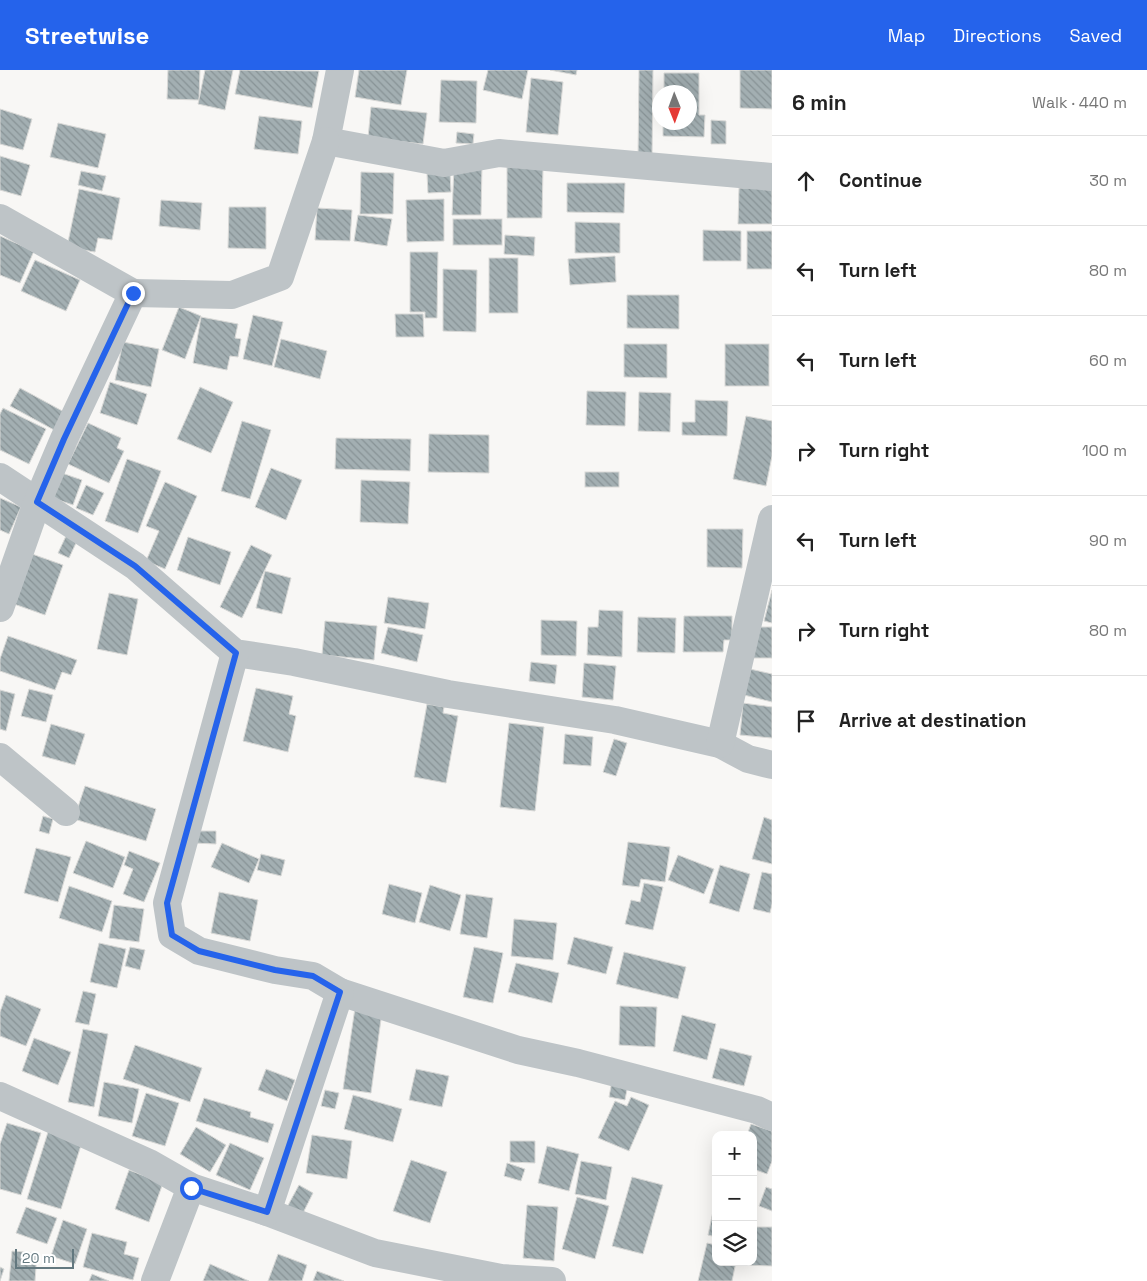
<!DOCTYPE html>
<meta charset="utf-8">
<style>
body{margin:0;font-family:"Space Grotesk",sans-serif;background:#f6f6f6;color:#222}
.controls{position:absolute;right:15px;bottom:15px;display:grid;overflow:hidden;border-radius:10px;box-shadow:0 5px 20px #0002}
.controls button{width:45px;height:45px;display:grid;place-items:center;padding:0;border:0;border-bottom:1px solid #e0e0e0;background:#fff;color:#222;font:25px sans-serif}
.compass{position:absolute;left:652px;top:15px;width:45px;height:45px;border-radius:50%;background:#fff;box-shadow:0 5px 20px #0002;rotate:179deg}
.scale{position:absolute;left:15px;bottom:12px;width:59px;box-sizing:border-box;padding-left:5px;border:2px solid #63787f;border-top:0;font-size:14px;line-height:18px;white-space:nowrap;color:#63787f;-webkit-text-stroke:4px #fff;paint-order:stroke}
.stop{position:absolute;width:15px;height:15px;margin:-11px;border:4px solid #2563eb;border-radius:50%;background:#fff}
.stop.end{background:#2563eb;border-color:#fff;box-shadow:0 1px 5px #0008}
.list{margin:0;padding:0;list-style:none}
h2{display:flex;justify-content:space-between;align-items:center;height:65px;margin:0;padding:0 20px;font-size:21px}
h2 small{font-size:16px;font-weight:400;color:#767676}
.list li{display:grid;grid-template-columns:32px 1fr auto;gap:15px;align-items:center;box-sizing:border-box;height:90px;padding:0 20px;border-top:1px solid #e0e0e0}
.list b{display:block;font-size:19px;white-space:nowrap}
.list em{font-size:16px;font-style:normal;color:#767676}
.icon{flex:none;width:28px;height:28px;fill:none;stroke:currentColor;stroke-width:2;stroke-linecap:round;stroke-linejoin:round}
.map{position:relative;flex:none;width:772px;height:1211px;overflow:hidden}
header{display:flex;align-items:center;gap:30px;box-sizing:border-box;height:70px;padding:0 25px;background:#2563eb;color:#fff}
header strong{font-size:24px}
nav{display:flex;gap:28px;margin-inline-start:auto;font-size:18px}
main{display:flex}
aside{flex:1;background:#fff}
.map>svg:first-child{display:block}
.building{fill:url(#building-back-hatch);stroke:#d9d9d7}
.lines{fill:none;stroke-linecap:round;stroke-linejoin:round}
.minor{stroke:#bec4c7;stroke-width:28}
.route{stroke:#2563eb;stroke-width:6}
</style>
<header>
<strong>Streetwise</strong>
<nav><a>Map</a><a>Directions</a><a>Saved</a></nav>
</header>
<main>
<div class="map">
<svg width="772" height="1211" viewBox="0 0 772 1211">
<defs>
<pattern id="building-back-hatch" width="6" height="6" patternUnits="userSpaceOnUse" patternTransform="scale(1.25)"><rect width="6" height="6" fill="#a3afb2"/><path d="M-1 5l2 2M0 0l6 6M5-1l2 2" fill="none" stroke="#889396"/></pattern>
</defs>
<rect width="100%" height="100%" fill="#f8f7f5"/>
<g class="building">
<polygon points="168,0 200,0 199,30 167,29"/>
<polygon points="205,0 233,0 225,40 198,34"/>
<polygon points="240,0 319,1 312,38 235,24"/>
<polygon points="359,0 407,0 401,35 355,27"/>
<polygon points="488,0 528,0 522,29 483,20"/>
<polygon points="550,0 577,0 576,5"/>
<polygon points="639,0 653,0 652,88 638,88"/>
<polygon points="740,0 772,0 772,39 740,38"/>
<polygon points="664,3 699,3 699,45 705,45 704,67 663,66 663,52 690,52 690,22 664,22"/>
<polygon points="531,8 563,12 558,65 526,62"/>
<polygon points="441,10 477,11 476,53 439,52"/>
<polygon points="371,37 427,43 423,74 368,68"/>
<polygon points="0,39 32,49 23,80 0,74"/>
<polygon points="259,46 302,51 298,84 254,79"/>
<polygon points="711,50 726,51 726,74 711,74"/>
<polygon points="58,53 106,64 98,98 50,87"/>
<polygon points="457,62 474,64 473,74 456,73"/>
<polygon points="0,86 30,95 21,126 0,120"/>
<polygon points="454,96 482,96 481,145 452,145"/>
<polygon points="507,97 543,98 542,148 507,148"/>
<polygon points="81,101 106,106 102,121 78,115"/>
<polygon points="361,102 394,103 393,144 360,144"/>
<polygon points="450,102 451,122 428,123 427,104"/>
<polygon points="567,113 625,113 624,143 567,142"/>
<polygon points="739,118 772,118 772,154 738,154"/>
<polygon points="79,119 120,128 112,170 98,168 95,182 67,177"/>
<polygon points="444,129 444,171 407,172 406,130"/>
<polygon points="161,130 202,133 200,160 159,156"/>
<polygon points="229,137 266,137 266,179 228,178"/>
<polygon points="317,138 352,140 350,171 315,170"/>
<polygon points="358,145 392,149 387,176 354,171"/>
<rect x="453" y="149" width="49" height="26"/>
<polygon points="575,152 620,153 620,183 575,183"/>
<polygon points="703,160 741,161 741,191 703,191"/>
<rect x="747" y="161" width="25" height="38"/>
<polygon points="505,165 535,167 534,186 504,184"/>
<polygon points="0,166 34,181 20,213 0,205"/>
<polygon points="410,182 438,182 437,248 425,248 425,242 410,242"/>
<polygon points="615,186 616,212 570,215 568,189"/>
<rect x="489" y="188" width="29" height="55"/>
<polygon points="35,190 80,210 66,241 21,221"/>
<polygon points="443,199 477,200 476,262 443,261"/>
<polygon points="627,225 679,225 679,259 627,258"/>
<polygon points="179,237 201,246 185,289 162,280"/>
<polygon points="395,244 423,244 424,267 396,267"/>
<polygon points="253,245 283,252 272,296 243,289"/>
<polygon points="201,247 238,254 235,268 241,269 238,287 230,286 227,300 193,293"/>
<polygon points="281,269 327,281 320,309 274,297"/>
<polygon points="123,272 159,279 151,317 115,310"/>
<polygon points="624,274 667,274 667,308 624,307"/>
<rect x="725" y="274" width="44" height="42"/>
<polygon points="110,312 147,324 137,355 100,343"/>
<polygon points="200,317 233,332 211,383 177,369"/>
<polygon points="20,318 66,343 56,361 10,336"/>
<polygon points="587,321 626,322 625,356 586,355"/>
<polygon points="639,322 671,323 670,362 638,361"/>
<polygon points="695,330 728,331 727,366 682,365 682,352 695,352"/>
<polygon points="3,338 46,359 29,394 0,380 0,344"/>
<polygon points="746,346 772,351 772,386 766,416 733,409"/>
<polygon points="242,351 271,360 250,429 221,421"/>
<polygon points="88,353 121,368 117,378 124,381 109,413 68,394"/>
<polygon points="429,364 489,365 489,403 428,402"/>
<polygon points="336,368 411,369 410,401 335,399"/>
<polygon points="127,389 161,401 138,463 105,451"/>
<polygon points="271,398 302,410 286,450 255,437"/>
<polygon points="56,401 82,410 73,435 47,426"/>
<rect x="585" y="402" width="34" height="15"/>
<polygon points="361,410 410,412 408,454 360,452"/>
<polygon points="165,412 197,426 165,499 146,491 159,461 146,456"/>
<polygon points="86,415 104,423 93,445 76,438"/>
<polygon points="0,428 21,437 9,464 0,460"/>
<polygon points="707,459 743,459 742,498 707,497"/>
<polygon points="66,466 77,471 69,488 58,483"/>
<polygon points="188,467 231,482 220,515 177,500"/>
<polygon points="251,475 272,485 242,548 220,537"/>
<polygon points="32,484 63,495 45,545 14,534"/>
<polygon points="265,501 291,508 282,544 256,538"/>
<polygon points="772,520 772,553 764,551"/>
<polygon points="109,523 138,529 127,585 97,579"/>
<polygon points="388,527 429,533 425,559 384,553"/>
<polygon points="599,540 623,541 622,587 587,585 588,557 598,557"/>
<polygon points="684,546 732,546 732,570 724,570 723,582 683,582"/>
<polygon points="638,547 676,548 675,583 637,582"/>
<polygon points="541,550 577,551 576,586 541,585"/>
<polygon points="325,551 377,556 374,590 322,585"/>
<polygon points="388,557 423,565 417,592 381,583"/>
<polygon points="752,557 772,557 772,588 751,588"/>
<polygon points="8,566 77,590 71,605 62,602 55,620 0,601 0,589"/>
<polygon points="531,592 557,595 555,614 529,611"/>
<polygon points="584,593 616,596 613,630 582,627"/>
<polygon points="750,599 772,604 772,632 744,625"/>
<polygon points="256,618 293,626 289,644 296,646 288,682 243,671"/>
<polygon points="29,619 53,625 46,652 21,646"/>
<polygon points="0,620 15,624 6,661 0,659"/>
<polygon points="743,633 772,637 772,668 740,665"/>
<polygon points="427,634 444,637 443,643 458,646 446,713 414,707"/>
<polygon points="509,653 544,657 535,741 500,737"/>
<polygon points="51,654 85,664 75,695 42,686"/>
<polygon points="565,664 593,667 591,696 563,694"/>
<polygon points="614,669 627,673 616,706 603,702"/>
<polygon points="85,716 156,739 146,771 74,749"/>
<polygon points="43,746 53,749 49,764 39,761"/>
<polygon points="764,747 772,750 772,794 752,789"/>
<polygon points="194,761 216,761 216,774 194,773"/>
<polygon points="86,771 125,787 113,818 73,803"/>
<polygon points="628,772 670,777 665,812 641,809 639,817 622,815"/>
<polygon points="222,773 259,789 249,813 211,797"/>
<polygon points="36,778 71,787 58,832 24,823"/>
<polygon points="129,781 160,793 144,832 123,824 133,799 124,795"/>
<polygon points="261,784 285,790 281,806 257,800"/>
<polygon points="678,785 714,799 704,824 668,810"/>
<polygon points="720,795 750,804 739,842 709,833"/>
<polygon points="762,802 772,804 772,834 770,843 753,839"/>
<polygon points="644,813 663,817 653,860 625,854 631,830 640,832"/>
<polygon points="389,814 422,823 415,853 382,844"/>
<polygon points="430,815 461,825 450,861 419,852"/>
<polygon points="69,816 112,831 102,862 59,848"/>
<polygon points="219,822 258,830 250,871 211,863"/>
<polygon points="466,824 493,828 487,868 460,864"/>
<polygon points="114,835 144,839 139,872 109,868"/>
<polygon points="514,849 557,853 553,890 511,886"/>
<polygon points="574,867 613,877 606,904 567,894"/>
<polygon points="99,873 126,879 117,918 90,912"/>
<polygon points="130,877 145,880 140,900 125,896"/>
<polygon points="474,877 503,883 493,933 463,927"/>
<polygon points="624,882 686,897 678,929 616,914"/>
<polygon points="516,893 559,903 552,933 508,922"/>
<polygon points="83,921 96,924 89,955 75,952"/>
<polygon points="6,925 41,939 26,976 0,966 0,942"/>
<polygon points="620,936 657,937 655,977 619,975"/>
<polygon points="355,938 382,942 371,1023 343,1019"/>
<polygon points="682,945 716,954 707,990 673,981"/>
<polygon points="83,959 108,964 94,1037 68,1032"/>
<polygon points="34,968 71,982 58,1015 22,1001"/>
<polygon points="135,975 202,998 190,1032 123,1009"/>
<polygon points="720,978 752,986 744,1016 712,1008"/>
<polygon points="266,999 295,1010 287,1031 258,1020"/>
<polygon points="416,999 449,1006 442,1037 409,1030"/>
<polygon points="612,1011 628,1014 625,1030 609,1027"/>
<polygon points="104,1012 139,1019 132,1053 98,1046"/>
<polygon points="325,1020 339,1023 335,1039 321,1036"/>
<polygon points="146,1023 179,1033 165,1076 132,1066"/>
<polygon points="353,1025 402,1039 393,1072 344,1059"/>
<polygon points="631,1027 649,1035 629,1081 598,1068 615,1031 627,1036"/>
<polygon points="204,1028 251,1042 250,1047 274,1054 268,1073 196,1051"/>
<polygon points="7,1053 41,1063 21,1125 0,1119 0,1074"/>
<polygon points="751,1054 772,1061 772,1091 767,1104 753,1099 753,1065 747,1065"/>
<polygon points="196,1057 226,1075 210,1102 180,1084"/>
<polygon points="48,1062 82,1072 61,1139 27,1129"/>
<polygon points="312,1065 352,1071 347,1109 306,1103"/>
<polygon points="510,1071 535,1071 535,1093 510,1092"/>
<polygon points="230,1073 264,1088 250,1120 216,1105"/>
<polygon points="547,1076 579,1084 569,1121 538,1113"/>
<polygon points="411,1090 447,1102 430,1153 393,1141"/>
<polygon points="581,1091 612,1097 606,1130 575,1124"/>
<polygon points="507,1093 525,1099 521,1111 504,1106"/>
<polygon points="129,1100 163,1113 149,1152 115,1139"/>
<polygon points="632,1107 663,1115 643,1184 612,1176"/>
<polygon points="299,1115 313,1123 301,1147 286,1139"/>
<polygon points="766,1117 772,1119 772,1141 759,1136"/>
<polygon points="577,1127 609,1136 595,1189 562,1179"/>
<polygon points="715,1132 716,1132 716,1167 708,1165"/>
<polygon points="527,1135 558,1137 554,1191 523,1188"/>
<polygon points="26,1137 57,1148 47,1174 16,1163"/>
<polygon points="63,1150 87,1159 75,1194 51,1186"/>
<polygon points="753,1157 772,1157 772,1196 743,1195 744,1192 753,1192"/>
<polygon points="92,1163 127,1172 124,1184 139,1188 133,1210 83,1197"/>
<polygon points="707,1173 716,1175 716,1192 736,1192 732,1211 698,1211"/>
<polygon points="12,1181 37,1183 35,1211 9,1211"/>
<polygon points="278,1184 307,1195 302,1211 268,1211"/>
<polygon points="210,1194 249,1211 203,1211"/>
<polygon points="0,1197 4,1199 0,1211"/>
<polygon points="317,1201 344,1211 313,1211"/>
<polygon points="92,1204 109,1211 89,1211"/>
</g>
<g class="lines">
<g class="minor">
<polyline points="340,0 326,71 444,93 499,83 772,107"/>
<polyline points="0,148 133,223"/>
<polyline points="0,407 135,496 235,583 294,592 448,624 615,650 720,674 748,689 772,695"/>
<polyline points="0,538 37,433 64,369 133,223 232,225 280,207 326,71"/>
<polyline points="235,583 167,833 172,865 199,881 275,900 313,906 340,922 518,980 578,993 757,1040 772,1047"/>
<polyline points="720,674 772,449"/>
<polyline points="0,687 66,742"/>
<polyline points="0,1026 149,1093 191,1117 267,1142 375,1183 501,1208 552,1211"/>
<polyline points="267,1142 340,922"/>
<polyline points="155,1211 191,1117"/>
</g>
</g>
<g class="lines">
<polyline class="route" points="133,223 64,369 37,432 135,496 236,583 167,833 172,865 199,881 275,900 313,906 340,922 267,1142 191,1118"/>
</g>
</svg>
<div class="controls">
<button>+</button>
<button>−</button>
<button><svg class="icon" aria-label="layers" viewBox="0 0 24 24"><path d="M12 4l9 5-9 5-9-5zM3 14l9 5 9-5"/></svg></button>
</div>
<svg class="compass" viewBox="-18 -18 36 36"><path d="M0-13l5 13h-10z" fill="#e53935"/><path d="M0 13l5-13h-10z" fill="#767676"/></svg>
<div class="scale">20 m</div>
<div class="stop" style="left:191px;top:1118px"></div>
<div class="stop end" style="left:133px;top:223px"></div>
</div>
<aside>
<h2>6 min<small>Walk · 440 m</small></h2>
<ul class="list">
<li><svg class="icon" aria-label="ahead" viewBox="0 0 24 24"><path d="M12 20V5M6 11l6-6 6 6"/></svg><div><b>Continue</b></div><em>30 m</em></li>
<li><svg class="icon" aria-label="left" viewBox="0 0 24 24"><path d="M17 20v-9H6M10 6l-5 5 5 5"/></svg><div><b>Turn left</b></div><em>80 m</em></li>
<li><svg class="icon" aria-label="left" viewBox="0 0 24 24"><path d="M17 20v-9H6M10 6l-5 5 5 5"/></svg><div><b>Turn left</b></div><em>60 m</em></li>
<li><svg class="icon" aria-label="right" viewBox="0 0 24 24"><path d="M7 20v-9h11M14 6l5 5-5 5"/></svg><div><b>Turn right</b></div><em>100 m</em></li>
<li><svg class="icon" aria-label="left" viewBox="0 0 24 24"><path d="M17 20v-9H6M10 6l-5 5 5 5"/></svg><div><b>Turn left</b></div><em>90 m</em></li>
<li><svg class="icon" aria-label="right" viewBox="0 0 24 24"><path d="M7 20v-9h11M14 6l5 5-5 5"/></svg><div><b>Turn right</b></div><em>80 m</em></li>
<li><svg class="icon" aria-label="arrive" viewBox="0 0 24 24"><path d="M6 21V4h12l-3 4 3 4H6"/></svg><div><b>Arrive at destination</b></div></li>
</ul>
</aside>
</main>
